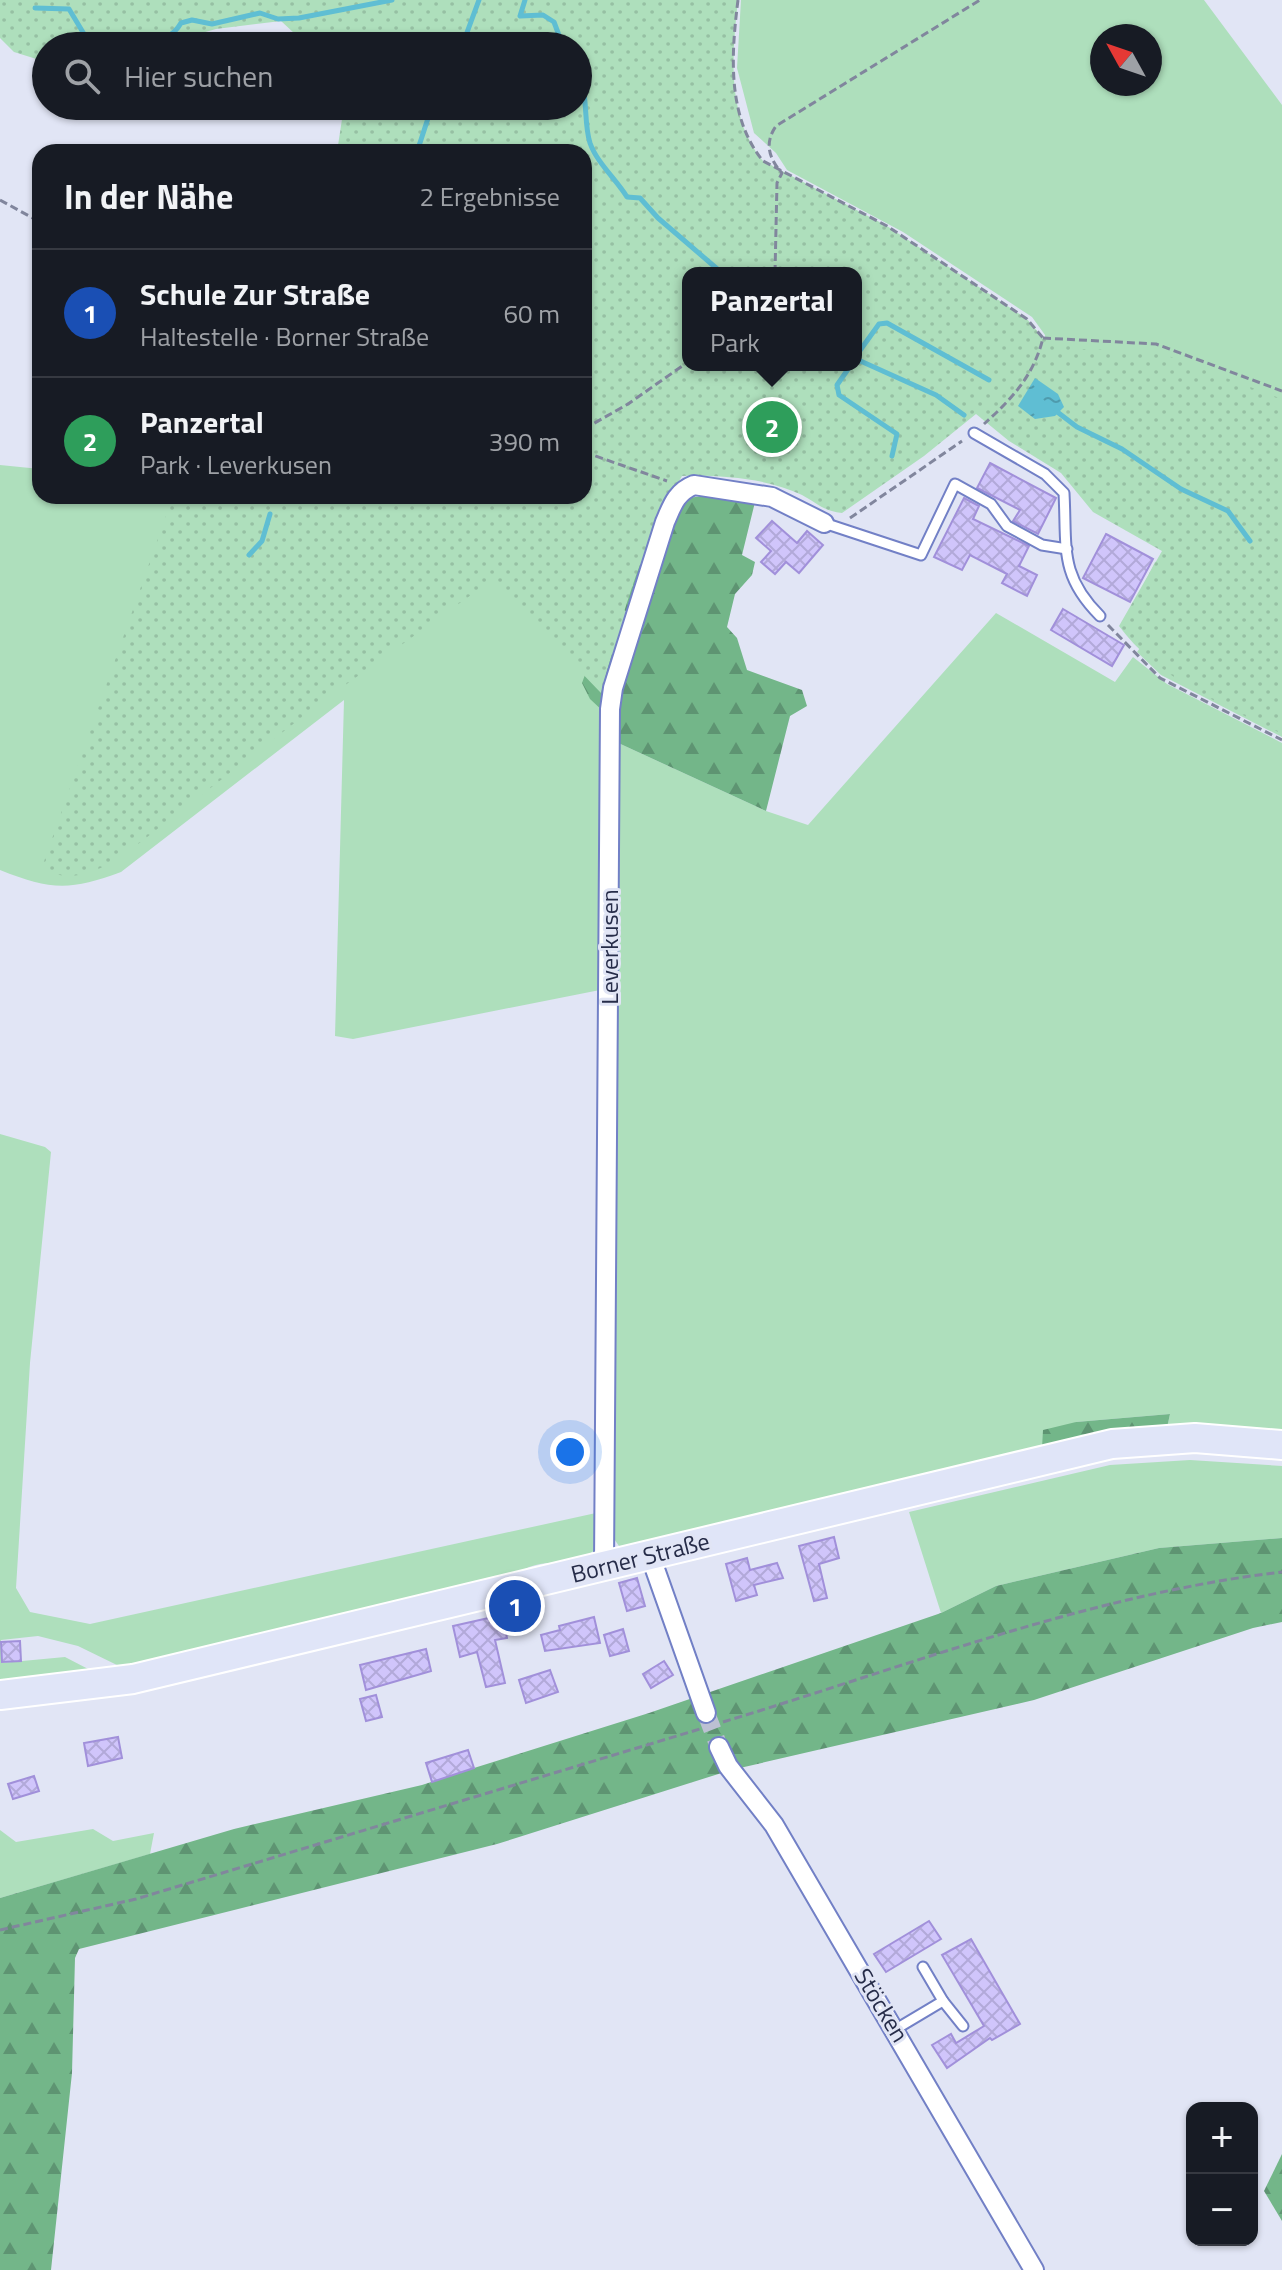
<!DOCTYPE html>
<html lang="de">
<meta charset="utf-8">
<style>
body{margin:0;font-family:"Titillium Web",sans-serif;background:#20242c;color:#f1f3f6}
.controls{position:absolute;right:24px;bottom:24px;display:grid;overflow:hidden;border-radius:16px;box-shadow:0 2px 6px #0004}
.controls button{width:72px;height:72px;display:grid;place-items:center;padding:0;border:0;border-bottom:2px solid #363941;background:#171b24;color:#f1f3f6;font:40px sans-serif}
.compass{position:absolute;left:1090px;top:24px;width:72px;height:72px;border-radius:50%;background:#171b24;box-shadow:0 2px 6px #0004;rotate:310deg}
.you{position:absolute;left:570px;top:1452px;width:28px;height:28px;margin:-20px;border:6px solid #fff;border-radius:50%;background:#1a73e8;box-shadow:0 0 0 12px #1a73e833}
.badge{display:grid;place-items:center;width:52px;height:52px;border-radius:50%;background:#8c9099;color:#fff;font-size:26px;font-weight:700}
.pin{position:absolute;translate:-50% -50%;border:4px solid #fff;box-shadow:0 2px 8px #0006}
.popup{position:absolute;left:682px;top:267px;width:180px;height:104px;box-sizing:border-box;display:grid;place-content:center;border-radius:16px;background:#171b24;filter:drop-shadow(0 2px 6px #0005);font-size:26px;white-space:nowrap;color:#9ea1a6}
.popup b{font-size:30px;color:#f1f3f6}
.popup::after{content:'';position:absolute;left:50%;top:100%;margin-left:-16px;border:16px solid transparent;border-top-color:#171b24}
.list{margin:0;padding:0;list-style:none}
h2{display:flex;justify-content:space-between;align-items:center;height:104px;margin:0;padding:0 32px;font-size:34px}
h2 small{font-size:26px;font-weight:400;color:#9ea1a6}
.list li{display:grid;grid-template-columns:52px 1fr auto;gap:24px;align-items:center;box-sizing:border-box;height:128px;padding:0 32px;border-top:2px solid #363941}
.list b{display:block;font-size:30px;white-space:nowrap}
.list p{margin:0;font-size:26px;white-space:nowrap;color:#9ea1a6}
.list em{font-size:26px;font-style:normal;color:#9ea1a6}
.icon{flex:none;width:44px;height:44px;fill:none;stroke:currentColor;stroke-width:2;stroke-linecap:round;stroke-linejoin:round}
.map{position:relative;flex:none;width:1282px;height:2270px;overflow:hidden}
.search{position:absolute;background:#171b24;box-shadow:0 2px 6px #0004;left:32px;top:32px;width:560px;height:88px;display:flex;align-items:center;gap:20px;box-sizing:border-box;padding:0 28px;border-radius:44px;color:#9ea1a6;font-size:30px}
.panel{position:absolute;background:#171b24;box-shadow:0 2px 6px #0004;left:32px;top:144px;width:560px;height:360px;border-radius:24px}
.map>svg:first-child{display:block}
.green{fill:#aedfbc;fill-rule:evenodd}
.forest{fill:url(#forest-firs)}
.park{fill:url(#park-dots);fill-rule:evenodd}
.water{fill:url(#water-ripples)}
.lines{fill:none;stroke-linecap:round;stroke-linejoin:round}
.stream{stroke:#5fbed3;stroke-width:5}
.building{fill:url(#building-cross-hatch);stroke:#a190da;stroke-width:2}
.street-tunnel{stroke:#bcc0d3;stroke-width:18;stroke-dasharray:18 9;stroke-linecap:butt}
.lane-casing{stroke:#7280c6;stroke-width:13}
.street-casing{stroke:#7280c6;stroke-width:22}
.primary-casing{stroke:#fff;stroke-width:32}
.path{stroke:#81869d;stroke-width:3;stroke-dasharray:8 4;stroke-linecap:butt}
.lane{stroke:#fff;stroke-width:9}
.street{stroke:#fff;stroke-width:18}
.primary{stroke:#e0e5f8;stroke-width:28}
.labels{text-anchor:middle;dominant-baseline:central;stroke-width:6;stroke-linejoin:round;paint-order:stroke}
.street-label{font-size:24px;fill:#262c49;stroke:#e1e5f5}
</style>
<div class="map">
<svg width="1282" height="2270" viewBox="0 0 1282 2270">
<defs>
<pattern id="forest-firs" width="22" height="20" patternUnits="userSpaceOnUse" patternTransform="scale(2)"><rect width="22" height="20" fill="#73b689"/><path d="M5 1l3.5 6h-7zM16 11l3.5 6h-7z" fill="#5e9472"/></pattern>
<pattern id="park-dots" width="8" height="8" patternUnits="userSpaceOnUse" patternTransform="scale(2)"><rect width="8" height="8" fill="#aedfbc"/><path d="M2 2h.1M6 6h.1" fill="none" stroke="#96c0a3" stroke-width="1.8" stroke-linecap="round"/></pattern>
<pattern id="water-ripples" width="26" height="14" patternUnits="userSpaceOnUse" patternTransform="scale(2)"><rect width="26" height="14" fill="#5fbed3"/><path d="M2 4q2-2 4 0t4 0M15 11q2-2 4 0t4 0" fill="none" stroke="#4e9bad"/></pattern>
<pattern id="building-cross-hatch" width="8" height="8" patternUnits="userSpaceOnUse" patternTransform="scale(2)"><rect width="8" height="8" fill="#d0c5fb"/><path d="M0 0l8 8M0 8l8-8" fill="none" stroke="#b2a9d9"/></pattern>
</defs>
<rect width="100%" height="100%" fill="#e1e5f5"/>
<g class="green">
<path d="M741,0H1204L1282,105V737L1161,675L1137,652L1148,637L1141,590L1155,562L1227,535L1046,346L1045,335L1032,317L903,232L787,170L776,153L754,133L737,68ZM1102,36H1150V84H1102Z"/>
<path d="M0,465L40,469V496H584L666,489L648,563L626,567L633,586L625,589L629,613L605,713V989L353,1039L335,1036L344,700L121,872C70,891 50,890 0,870Z"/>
<polygon points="996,613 1115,682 1133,657 1167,684 1282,743 1282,1435 1167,1428 1170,1414 1076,1422 1042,1448 630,1548 619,1546 612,1536 614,741 766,811 808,825"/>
<path d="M0,1134L45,1147L51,1152L30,1363L16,1588L30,1612L90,1624L596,1513L597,1547C579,1571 535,1554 518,1575L180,1657L119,1666L78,1646L38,1636L1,1640V1663L65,1657L92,1671L0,1684Z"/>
<polygon points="1190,1460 1282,1466 1282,1538 1159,1548 996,1586 941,1613 909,1512 1110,1465"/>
<polygon points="93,1829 113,1841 154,1833 150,1854 0,1898 0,1830 16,1842"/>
</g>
<g class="forest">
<polygon points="725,493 756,498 742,555 755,562 752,575 735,594 727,627 737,638 747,670 802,690 807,706 790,716 766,811 614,741 605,713 590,699 582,683 590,661 616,653 629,613 616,605 625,589 633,586 626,567 648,563 654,545 642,537 645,521 659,524 688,498"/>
<polygon points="1170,1414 1167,1428 1079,1438 1042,1448 1043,1430 1076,1422"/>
<polygon points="1282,1538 1282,1622 1253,1628 1034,1700 731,1770 497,1844 79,1949 75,1958 72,2073 51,2270 0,2270 0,1898 234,1829 422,1785 474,1768 649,1713 941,1613 996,1586 1159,1548"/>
<polygon points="1282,2154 1282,2221 1264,2191"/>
</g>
<path class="park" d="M0,0H738C732,55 726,116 763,161L887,226L1027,319L1043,338L1082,349L1155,351L1282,399V734C1224,705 1158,679 1119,626L1162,551L1093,512L1061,473L1009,441L976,414L924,456L842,513C823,511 817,503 802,495C767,478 720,475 682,476C641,543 622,618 601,693L492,580L323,701L120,858C91,874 73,882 41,870L173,496H584V152H337L344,106H578V46H308L281,21L216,29L156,46H46V62L14,52L0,38ZM688,273H856V365H688Z"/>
<polygon class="water" points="1035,378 1058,394 1064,407 1055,416 1035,419 1018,406"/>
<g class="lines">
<g class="stream">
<polyline points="525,0 520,16 543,15 554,22 563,46"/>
<path d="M35,8L69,9L84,34C113,41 163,55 181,23L192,20L212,24L260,13L278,19L299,18L392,0"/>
<polyline points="462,46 479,0"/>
<path d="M578,74C589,96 583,121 590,143C597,163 616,179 627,197L640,198L658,218L722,273"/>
<polyline points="417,152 432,106"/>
<polyline points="856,356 879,324 887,323 989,380"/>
<polyline points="856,359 936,395 964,415"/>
<polyline points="851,365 837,385 839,395 897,434 892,456"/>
<polyline points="1056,411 1077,427 1122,449 1181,489 1228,511 1250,541"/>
<polyline points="274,498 275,496"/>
<polyline points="249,555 262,541 270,514"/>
</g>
</g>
<g class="building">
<polygon points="990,463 1056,498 1038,534 1013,521 1020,510 977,488"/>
<polygon points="964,498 979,506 973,519 1029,546 1019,566 1037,575 1027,596 1002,583 1007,574 970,555 962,570 934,557"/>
<polygon points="772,521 797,543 807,531 823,545 799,573 786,562 775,574 761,562 771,551 756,538"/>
<polygon points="1106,534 1153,559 1130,602 1083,578"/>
<polygon points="1063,609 1124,645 1112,666 1051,630"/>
<polygon points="834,1537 839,1558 819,1564 827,1598 814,1601 799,1546"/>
<polygon points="747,1558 750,1570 777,1563 783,1578 754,1585 757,1595 736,1601 726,1564"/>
<polygon points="637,1578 645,1606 627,1611 619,1583"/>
<polygon points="502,1615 507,1638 495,1640 505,1683 486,1687 477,1652 460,1657 453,1626"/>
<polygon points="594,1617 600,1643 545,1651 541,1635 560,1630 559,1626"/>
<polygon points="623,1629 629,1651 610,1656 604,1635"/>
<polygon points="20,1641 21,1661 2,1662 1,1642"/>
<polygon points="426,1649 431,1671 366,1690 360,1665"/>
<polygon points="664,1661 673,1675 651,1688 643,1674"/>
<polygon points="550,1670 558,1692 526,1703 519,1680"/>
<polygon points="376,1695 382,1717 366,1721 360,1699"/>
<polygon points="118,1737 122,1758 88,1766 84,1743"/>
<polygon points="468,1750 474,1768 432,1782 426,1763"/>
<polygon points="34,1776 39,1791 13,1799 8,1784"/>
<polygon points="929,1921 941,1939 886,1972 874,1954"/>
<polygon points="971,1939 1020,2024 992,2040 990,2038 947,2068 932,2045 951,2034 956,2043 984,2026 942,1955"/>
</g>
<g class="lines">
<polyline class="street-tunnel" points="706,1713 719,1747"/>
<g class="lane-casing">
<g id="lane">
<path d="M974,433L1045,474L1064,493C1067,548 1059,575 1100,616"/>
<polyline points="824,523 921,555 955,484 991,504 1007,526 1042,545 1067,549"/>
<polyline points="943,2001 963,2026"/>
<polyline points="896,2029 943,2001 923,1967"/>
</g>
</g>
<g class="street-casing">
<g id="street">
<polyline points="650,1555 706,1713"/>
<path d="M604,1565L610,709L613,688L665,522C672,506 676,492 694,485L772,497L824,523"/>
<polyline points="719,1747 728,1766 774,1825 1034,2270"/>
</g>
</g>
<g class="primary-casing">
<polyline id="primary" points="0,1695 133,1679 1112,1444 1195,1438 1282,1445"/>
</g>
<g class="path">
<path d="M738,0C731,55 727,117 763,161L887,226L1027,319L1043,338C1034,375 1012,399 984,424"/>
<polyline points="0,200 40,222"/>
<path d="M775,273L777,183L782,173C769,159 764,143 776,126L980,0"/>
<polyline points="1043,338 1156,344 1282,391"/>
<polyline points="584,429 628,404 688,362"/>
<polyline points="584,452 667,481"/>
<polyline points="850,518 962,441"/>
<polyline points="1108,625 1160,678 1282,740"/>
<path d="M723,1722C905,1667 1092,1594 1282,1572"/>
<polyline points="0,1930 136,1899 700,1729"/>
</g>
<use href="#lane" class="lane"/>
<use href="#street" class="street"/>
<use href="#primary" class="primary"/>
</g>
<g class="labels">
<g class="street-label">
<text transform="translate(609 947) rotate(-90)">Leverkusen</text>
<text transform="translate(640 1557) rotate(-14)">Borner Straße</text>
<text transform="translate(882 2005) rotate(59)">Stöcken</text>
</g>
</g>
</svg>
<div class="controls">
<button>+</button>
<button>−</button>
</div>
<svg class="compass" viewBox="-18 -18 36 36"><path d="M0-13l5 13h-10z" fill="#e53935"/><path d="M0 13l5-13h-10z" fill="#9ea1a6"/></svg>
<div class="you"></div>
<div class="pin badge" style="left:515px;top:1606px;background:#1a4fb4">1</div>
<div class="pin badge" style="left:772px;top:427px;background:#2e9e5b">2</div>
<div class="popup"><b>Panzertal</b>Park</div>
<div class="search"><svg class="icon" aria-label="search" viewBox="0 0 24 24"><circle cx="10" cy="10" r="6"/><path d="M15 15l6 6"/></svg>Hier suchen</div>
<section class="panel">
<h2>In der Nähe<small>2 Ergebnisse</small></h2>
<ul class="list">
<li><span class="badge" style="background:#1a4fb4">1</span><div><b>Schule Zur Straße</b><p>Haltestelle · Borner Straße</p></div><em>60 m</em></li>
<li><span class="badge" style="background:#2e9e5b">2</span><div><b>Panzertal</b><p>Park · Leverkusen</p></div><em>390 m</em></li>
</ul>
</section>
</div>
